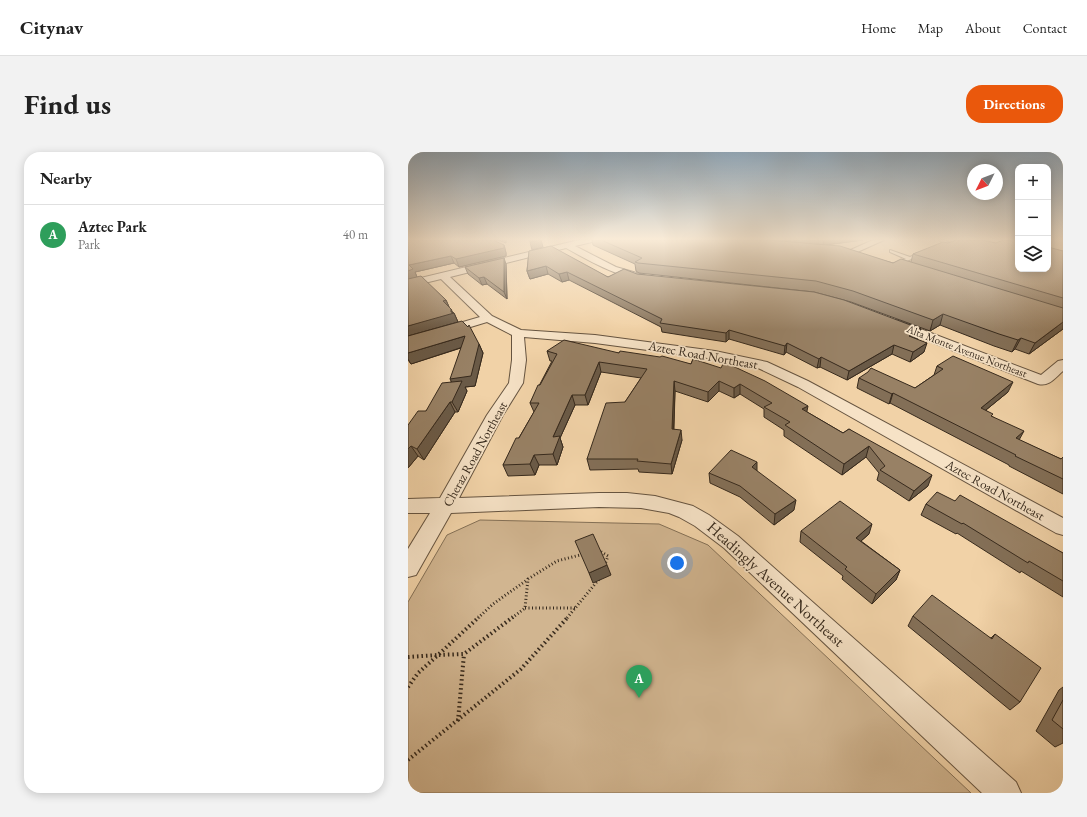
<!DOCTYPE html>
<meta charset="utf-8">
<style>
body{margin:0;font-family:"EB Garamond",serif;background:#f2f2f2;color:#222}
.controls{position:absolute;right:12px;top:12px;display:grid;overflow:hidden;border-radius:8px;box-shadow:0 2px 10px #0003}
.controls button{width:36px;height:36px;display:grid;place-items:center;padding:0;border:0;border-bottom:1px solid #e0e0e0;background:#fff;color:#222;font:20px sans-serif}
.compass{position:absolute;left:559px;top:12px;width:36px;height:36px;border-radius:50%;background:#fff;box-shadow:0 2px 10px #0003;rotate:228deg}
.you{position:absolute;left:269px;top:411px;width:14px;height:14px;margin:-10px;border:3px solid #fff;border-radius:50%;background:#1a73e8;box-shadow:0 0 0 6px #1a73e833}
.badge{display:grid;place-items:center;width:26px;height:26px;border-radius:50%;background:#ea580c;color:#fff;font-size:13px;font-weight:700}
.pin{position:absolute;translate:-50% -33px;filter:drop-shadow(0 1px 2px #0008)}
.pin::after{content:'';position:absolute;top:21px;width:14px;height:12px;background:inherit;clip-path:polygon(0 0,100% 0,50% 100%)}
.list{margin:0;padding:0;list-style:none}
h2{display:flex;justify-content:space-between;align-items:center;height:52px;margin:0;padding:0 16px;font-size:17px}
h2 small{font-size:13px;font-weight:400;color:#767676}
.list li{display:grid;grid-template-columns:26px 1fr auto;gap:12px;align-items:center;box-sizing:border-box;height:60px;padding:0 16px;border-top:1px solid #e0e0e0}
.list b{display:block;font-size:15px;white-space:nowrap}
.list p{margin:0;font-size:13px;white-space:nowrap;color:#767676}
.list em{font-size:13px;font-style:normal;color:#767676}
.icon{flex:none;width:22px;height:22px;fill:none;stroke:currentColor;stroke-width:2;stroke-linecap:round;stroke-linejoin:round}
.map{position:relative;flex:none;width:655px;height:641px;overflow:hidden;border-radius:16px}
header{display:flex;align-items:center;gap:24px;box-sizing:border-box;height:56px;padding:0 20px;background:#fff;border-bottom:1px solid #e0e0e0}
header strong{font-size:19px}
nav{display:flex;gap:22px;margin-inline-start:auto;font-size:14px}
.intro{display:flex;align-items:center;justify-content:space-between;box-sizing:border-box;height:96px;padding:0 24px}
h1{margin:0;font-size:28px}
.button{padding:10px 18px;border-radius:16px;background:#ea580c;color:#fff;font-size:14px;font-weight:700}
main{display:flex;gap:24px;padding:0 24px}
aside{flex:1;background:#fff;border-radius:16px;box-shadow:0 2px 10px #0003}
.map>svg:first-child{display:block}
.green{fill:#d1b590;stroke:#847056}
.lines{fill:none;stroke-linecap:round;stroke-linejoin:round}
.lane-casing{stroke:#665440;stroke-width:2}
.street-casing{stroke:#665440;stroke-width:2}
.path-far1{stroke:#372a1d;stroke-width:3;stroke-dasharray:1 2.5;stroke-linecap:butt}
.path{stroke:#372a1d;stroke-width:4;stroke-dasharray:1.5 3;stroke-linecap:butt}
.lane{fill:#f6e2c6;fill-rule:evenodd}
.street{fill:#f6e2c6;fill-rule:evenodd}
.wall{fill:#836f57;stroke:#372a1d}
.shaded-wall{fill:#6a5a47;stroke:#372a1d}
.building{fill:#988165;stroke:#372a1d}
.labels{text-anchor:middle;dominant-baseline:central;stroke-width:3.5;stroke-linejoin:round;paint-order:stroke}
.far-street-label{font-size:11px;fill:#372a1d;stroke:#f6e2c6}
.street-label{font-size:13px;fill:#372a1d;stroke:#f6e2c6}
.near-street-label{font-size:16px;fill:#372a1d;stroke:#f6e2c6}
</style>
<header>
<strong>Citynav</strong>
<nav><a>Home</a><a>Map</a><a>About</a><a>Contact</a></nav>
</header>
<div class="intro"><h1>Find us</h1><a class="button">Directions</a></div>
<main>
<aside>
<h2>Nearby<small></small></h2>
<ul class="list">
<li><span class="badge" style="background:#2e9e5b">A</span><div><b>Aztec Park</b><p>Park</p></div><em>40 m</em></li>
</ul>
</aside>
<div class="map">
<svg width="655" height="641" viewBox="0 0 655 641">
<rect width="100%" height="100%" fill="#f1d2a7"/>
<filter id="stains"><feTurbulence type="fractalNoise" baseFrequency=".005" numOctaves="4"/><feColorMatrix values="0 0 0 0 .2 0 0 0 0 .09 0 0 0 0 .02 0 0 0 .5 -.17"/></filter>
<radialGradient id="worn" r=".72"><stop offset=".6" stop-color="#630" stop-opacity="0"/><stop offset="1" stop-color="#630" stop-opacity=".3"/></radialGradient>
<polygon class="green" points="72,368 251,372 300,393 563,641 0,641 0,450 39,383"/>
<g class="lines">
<g class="lane-casing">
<g id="lane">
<polygon points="531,88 536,88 542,91 527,96 527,94 536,91"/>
<polygon points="482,98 502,105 514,100 518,101 489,113 487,113 487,111 498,107 482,100"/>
</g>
</g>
<g class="street-casing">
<g id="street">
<path d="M171,88H185L184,90L167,94L208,115L239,124L240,126L235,129C207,123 183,110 158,96L42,125L84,164L113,178L187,183L307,199L359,210L400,229L655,366V383L648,381L390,235L350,216L307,207L187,191L116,185L118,208L115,231L95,263L51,346L191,341H219L247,344L285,354L301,363L330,384L608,630L613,641H574L316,396L287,374L271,365L261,361L233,356L191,355L43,361L8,423L0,425V397L22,361H0V347L32,346L79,263L101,231L104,208V183L79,170L0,194V186L72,165L33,127L0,135V129Z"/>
<polygon points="465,88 476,88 445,102 439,102 438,100"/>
<path d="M489,168L633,223L650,209L655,208V219C647,226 641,235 630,232L485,175L483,172L485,169Z"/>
</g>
</g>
<g class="path-far1">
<polyline points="190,398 200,404 197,412"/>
<polyline points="117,456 168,456"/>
<polyline points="70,466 85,452 119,428"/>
<polyline points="104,466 117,456 120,427 149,409 176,402"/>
<polyline points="159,466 192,426"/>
</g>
<g class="path">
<polyline points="0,505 30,503 71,465"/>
<polyline points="0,535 10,521 30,503 56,502 105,465"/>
<polyline points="50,569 56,502"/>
<polyline points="0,608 113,517 160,465"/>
</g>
<use href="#lane" class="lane"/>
<use href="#street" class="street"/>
</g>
<g class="wall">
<polygon points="0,88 96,93 98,101 98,104 51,115 46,111 7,120 9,125 38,148 41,155 44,160 46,161 50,170 71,192 75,201 67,234 57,235 59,239 50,260 47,260 16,308 10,304 0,316 0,273 18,259 43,230 53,196 3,212 0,208"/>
<polygon points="87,88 98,88 98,91 93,89"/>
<polygon points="184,88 455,88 418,93 485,111 503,110 505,102 540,91 588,91 655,99 655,177 621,202 607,197 604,200 586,194 532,173 522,179 443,150 406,140 231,121 228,119 227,112 185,93"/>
<polygon points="121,99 200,125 229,122 513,177 510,186 509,187 516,200 502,210 484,202 439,228 412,215 409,216 378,200 376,203 321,187 318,190 254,180 253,175 161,128 154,130 140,122 122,127 119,119"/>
<polygon points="98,112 99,147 79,132 74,133 60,122 57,115"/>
<polygon points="139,199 211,201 283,212 285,207 399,260 435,281 441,277 520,334 501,349 469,328 471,321 458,305 434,323 376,284 376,278 356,265 356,257 332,242 326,246 311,239 300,250 267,239 266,277 274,288 264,322 231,320 230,317 182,318 179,307 233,226 193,220 180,253 167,253 152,286 155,295 149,313 131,313 127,323 100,324 95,313 126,260 122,251 144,209 142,209"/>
<polygon points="529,214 600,240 578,258 584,264 611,288 653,307 655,305 655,342 601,314 601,313 482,251 481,252 449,236 451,226 507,236 526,223"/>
<polygon points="349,319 386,358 366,373 332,345 302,331 301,321"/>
<polygon points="547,349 655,401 655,445 613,419 612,421 549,381 548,382 513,363 518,352"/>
<polygon points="393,379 461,382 453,389 492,418 488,428 464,452 434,427 435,424 392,390"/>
<polygon points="505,464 583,486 587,482 612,550 602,558 500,474"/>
<polygon points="655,535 655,591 647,595 628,579 651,538"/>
</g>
<g class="shaded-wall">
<polygon points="133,88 135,95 124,98 122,90"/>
<polygon points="416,88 455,88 415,93"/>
<polygon points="96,93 98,101 98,104 51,115 48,107"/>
<polygon points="43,104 46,111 7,120 9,125 0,128 0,119 1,113"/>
<polygon points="96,106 98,112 99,147 96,140"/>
<polygon points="138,114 140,122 122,127 119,119"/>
<polygon points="159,120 161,128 154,130 151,122"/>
<polygon points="76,125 79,132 74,133 71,126"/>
<polygon points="38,148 42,157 35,149"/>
<polygon points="43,157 45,161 46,161 50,170 0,184 0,174 43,160"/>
<polygon points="535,162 532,173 522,179 525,168"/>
<polygon points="655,170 655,177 621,202 627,191"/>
<polygon points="513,177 510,186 499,193 501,184"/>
<polygon points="321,178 321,187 318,190 318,181"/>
<polygon points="57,184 61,193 3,212 0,207 0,201"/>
<polygon points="613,186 607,197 604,200 610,188"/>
<polygon points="379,191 378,200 376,203 377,194"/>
<polygon points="519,191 516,200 502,210 505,200"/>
<polygon points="71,192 75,201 67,234 57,235 59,239 50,260 44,250 47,237 42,227"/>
<polygon points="486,193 484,202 439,228 441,219"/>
<polygon points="413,205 412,215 409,216 411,207"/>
<polygon points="191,210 193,220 180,253 177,243"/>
<polygon points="266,229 267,239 265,287 264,277"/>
<polygon points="311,229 311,239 300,250 300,240"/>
<polygon points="605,230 600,240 568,266 573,256"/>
<polygon points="332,232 332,242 326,246 326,236"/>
<polygon points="485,241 482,251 481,252 484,242"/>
<polygon points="164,243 167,253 152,286 155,295 149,313 145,302 145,285"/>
<polygon points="42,250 47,260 16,308 9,297"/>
<polygon points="400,254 398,264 394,257"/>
<polygon points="273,278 274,288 264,322 263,312"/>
<polygon points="616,279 610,290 608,286"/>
<polygon points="3,294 10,304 0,316 0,297"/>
<polygon points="461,294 458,305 434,323 436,312"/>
<polygon points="126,303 131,313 127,323 122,312"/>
<polygon points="349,310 349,320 344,315"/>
<polygon points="524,323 520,334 501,349 506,339"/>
<polygon points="388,348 386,358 366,373 367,362"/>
<polygon points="464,372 461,382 445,396 448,386"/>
<polygon points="199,413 203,423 185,431 181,421"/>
<polygon points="492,418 488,428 464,452 468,442"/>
</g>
<g class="building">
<polygon points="0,88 85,88 96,93 96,96 48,107 43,104 1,113 5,117 0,119"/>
<polygon points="122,88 132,88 122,90"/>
<polygon points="193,88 361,88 432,94 485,111 493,107 655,156 655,170 627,191 613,186 610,188 591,182 535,162 525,168 445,139 408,129 230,111 227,110 234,106"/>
<polygon points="548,88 574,88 588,91 595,88 607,88 610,89 610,117 640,117 640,95 655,99 655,146 505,102 535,90 540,91"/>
<polygon points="143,94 200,125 216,117 229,122 406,140 436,148 513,177 501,184 519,191 505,200 486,193 441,219 413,205 411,207 379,191 377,194 321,178 318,181 252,171 254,167 159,120 151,122 138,114 119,119 121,99"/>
<polygon points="96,106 96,140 76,125 71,126 57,115"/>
<polygon points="13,124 38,148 35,149 43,157 43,160 46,161 0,174 0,127"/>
<polygon points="54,169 60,175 61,173 71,192 63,224 42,227 57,184 0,201 0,184"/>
<polygon points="156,188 211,201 212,199 252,205 254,204 283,212 285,207 313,216 316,210 357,229 400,254 394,257 435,281 441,277 524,323 506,339 472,318 477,314 461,294 436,312 377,273 382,270 356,255 364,251 332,232 326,236 311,229 300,240 266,229 264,277 273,278 263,312 229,309 230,307 179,307 198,251 217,250 239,217 191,210 177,243 164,243 145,285 152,284 145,302 126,303 122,312 95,313 108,286 111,286 131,251 122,251 130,233 132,233 149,202 139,199"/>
<polygon points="545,204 605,230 573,256 585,262 583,264 616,279 608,286 653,307 655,305 655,327 607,304 608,303 485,241 484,242 451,226 460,220 463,216 507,236 535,217 529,214"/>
<polygon points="54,229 44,250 42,250 9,297 3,294 0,297 0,273 10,259 18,259 34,231"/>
<polygon points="323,298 349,310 344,315 388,348 367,362 332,334 301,321"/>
<polygon points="529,340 547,349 552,343 655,401 655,429 621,409 620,411 555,371 554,372 518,352"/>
<polygon points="432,349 464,372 448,386 492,418 468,442 437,417 439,415 393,379"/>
<polygon points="185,382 199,413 181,421 167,389"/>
<polygon points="524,443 584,487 587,482 633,516 612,550 505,464"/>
<polygon points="655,548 655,577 644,568"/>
</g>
<linearGradient id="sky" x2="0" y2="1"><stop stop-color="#92a9bb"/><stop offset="0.49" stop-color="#f9ebd7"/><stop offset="1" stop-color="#f9ebd7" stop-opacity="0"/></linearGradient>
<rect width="655" height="178" fill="url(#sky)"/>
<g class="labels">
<g class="far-street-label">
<text transform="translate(559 199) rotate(21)">Alta Monte Avenue Northeast</text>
</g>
<g class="street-label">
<text transform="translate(295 203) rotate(10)">Aztec Road Northeast</text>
<text transform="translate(67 302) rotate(-61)">Cheraz Road Northeast</text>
<text transform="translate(587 338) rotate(29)">Aztec Road Northeast</text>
</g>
<g class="near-street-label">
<text transform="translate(368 432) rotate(42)">Headingly Avenue Northeast</text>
</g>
</g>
<rect width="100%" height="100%" filter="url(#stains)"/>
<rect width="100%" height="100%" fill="url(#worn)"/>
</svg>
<div class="controls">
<button>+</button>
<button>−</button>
<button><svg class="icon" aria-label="layers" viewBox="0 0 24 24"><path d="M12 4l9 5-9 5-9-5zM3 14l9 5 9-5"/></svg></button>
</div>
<svg class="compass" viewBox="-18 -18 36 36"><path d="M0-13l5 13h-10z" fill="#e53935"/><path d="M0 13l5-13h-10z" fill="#767676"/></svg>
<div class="you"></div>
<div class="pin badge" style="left:231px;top:546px;background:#2e9e5b">A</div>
</div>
</main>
